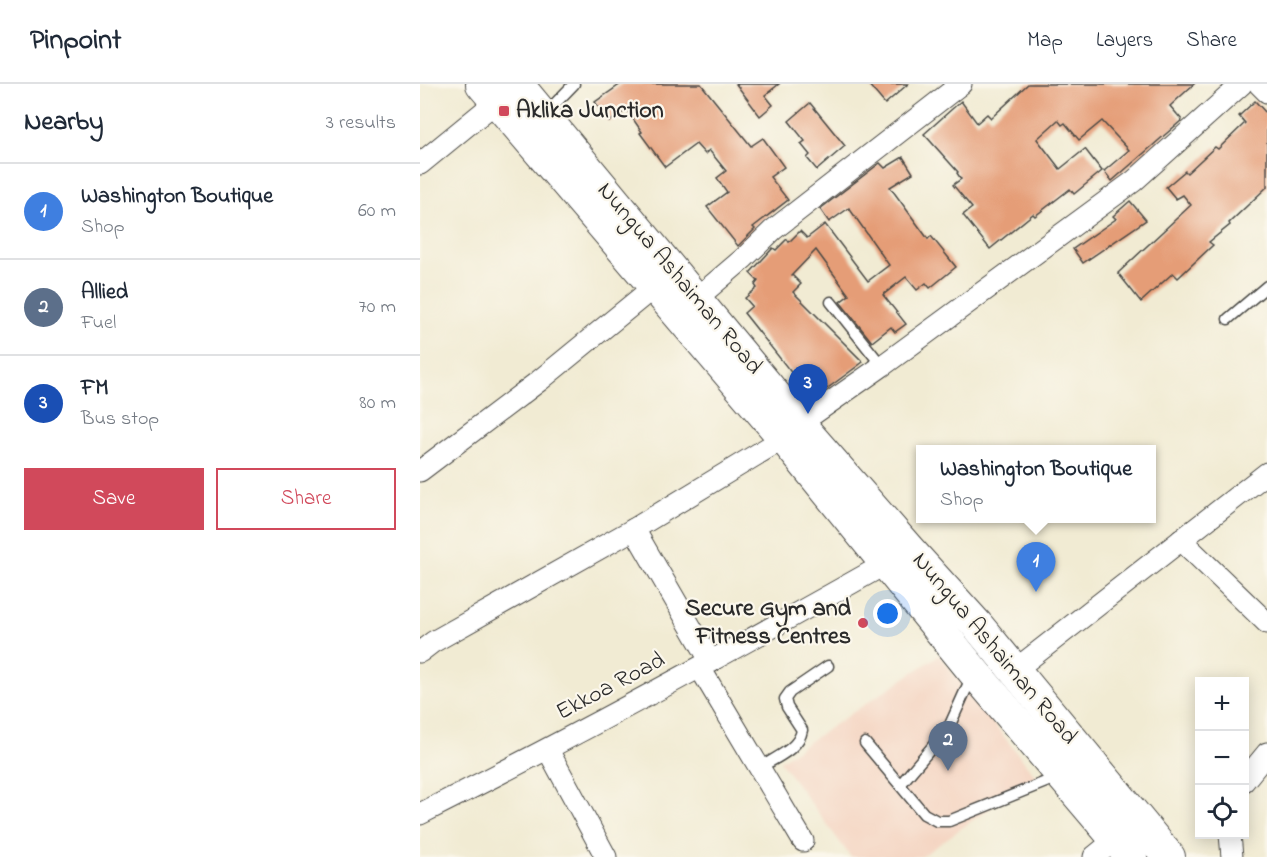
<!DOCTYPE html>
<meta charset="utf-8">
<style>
body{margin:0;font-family:"Indie Flower",sans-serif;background:#f2f2f3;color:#1f2937}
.controls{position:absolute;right:18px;bottom:18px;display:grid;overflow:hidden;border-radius:0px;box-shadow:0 3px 15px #0003}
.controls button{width:54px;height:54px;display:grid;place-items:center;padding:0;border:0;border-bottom:2px solid #e0e1e3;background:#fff;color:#1f2937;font:30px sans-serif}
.you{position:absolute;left:468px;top:530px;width:21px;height:21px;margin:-15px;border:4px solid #fff;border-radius:50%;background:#1a73e8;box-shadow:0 0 0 9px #1a73e833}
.badge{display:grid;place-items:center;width:39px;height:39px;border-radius:50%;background:#d1495b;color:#fff;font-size:20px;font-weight:700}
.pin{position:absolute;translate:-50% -50px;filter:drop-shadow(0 2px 3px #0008)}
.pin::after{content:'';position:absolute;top:32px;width:21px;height:18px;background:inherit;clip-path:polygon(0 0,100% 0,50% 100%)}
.popup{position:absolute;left:496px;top:361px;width:240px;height:78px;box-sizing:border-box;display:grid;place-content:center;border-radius:0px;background:#fff;filter:drop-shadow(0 2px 4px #0005);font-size:20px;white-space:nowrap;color:#747a83}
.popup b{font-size:22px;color:#1f2937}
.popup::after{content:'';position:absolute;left:50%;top:100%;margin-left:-12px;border:12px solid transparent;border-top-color:#fff}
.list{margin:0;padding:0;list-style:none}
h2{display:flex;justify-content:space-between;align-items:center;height:78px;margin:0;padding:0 24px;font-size:26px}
h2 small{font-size:20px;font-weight:400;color:#747a83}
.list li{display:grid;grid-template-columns:39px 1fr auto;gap:18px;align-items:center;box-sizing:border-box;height:96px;padding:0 24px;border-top:2px solid #e0e1e3}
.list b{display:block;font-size:22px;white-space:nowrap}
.list p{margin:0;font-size:20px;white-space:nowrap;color:#747a83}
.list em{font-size:20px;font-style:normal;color:#747a83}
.actions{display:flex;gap:12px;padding:18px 24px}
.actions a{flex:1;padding:14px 0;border:2px solid #d1495b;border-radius:0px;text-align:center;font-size:21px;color:#d1495b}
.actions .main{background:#d1495b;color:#fff}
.icon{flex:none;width:33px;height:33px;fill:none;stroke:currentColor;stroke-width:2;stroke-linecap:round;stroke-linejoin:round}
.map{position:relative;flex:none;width:847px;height:773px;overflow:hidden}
header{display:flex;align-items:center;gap:36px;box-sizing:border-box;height:84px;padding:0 30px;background:#fff;border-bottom:2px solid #e0e1e3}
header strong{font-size:28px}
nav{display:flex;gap:33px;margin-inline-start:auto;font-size:21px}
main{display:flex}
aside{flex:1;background:#fff}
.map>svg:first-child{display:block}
.built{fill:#f4d3c0}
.building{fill:#e59d77}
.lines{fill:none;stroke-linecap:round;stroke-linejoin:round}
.service-casing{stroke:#494844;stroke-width:13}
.minor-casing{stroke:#494844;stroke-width:23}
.primary-casing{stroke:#494844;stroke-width:34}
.service{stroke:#fff;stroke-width:10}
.minor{stroke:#fff;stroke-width:21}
.primary{stroke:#fff;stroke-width:32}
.poi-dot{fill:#d1495b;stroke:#fbf7ec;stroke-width:2}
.labels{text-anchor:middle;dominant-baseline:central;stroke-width:4.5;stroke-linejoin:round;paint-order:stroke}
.poi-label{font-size:24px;font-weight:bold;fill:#2b2b2b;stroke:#fbf7ec;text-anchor:start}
.street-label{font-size:24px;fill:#2b2b2b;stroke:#fbf7ec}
</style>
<header>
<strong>Pinpoint</strong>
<nav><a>Map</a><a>Layers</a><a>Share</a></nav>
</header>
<main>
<aside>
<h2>Nearby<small>3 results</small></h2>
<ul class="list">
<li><span class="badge" style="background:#3f7fe0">1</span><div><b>Washington Boutique</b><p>Shop</p></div><em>60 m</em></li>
<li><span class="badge" style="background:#5c6f8a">2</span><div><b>Allied</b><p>Fuel</p></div><em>70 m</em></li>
<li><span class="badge" style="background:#1a4fb4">3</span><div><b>FM</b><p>Bus stop</p></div><em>80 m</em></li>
</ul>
<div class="actions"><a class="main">Save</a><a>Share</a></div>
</aside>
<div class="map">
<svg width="847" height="773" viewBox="0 0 847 773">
<rect width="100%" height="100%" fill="#fbf7ec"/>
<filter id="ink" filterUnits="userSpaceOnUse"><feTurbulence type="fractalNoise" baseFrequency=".0167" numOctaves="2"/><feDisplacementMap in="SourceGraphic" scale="12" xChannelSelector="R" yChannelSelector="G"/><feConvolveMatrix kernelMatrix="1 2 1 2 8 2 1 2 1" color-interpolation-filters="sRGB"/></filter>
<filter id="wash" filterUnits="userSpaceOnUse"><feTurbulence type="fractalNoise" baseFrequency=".008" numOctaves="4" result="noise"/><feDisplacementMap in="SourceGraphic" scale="24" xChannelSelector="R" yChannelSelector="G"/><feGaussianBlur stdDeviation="1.35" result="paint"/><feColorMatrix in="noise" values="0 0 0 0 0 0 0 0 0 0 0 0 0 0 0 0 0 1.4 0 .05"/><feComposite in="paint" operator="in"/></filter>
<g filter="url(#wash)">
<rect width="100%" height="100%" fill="#f1ebd3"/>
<polygon class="built" points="519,571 617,694 567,726 501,773 431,773 360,677"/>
<g id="blocks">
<g class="building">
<polygon points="201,0 281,0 331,62 343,54 364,83 350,93 368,116 333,143 335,145 318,162 287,123 307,108 297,94 306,87 289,66 285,70 276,60 245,83 220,49 222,48 207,26 189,38 175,18"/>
<polygon points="316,0 359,0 345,11 353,21 340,32"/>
<polygon points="448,0 488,0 465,20"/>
<polygon points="608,0 774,0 750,22 762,36 692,97 684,87 709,66 682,37 659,56 645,39 642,41 638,36 617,55 640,85 665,65 682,87 654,110 650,105 615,132 613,130 570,165 543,131 552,124 533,101 541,95 537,89 538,88 504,50 541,17 557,39 567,30 571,34"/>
<polygon points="835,17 847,30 847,103 809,139 810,141 789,158 793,161 758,194 753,189 721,218 698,189 771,121 763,111 756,115 746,103 765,87 767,89 795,63 798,65 825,39 819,32"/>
<polygon points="390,19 425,62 397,86 387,74 390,71 381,60 385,57 369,37"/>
<polygon points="483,73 493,89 470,103 508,155 511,152 536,183 510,204 506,199 497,206 486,193 463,211 486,240 475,248 471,243 452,258 420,218 429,211 396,166 372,191 381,200 373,208 443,278 397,312 394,307 389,311 324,229 332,222 325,214 337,204 335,201 338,197 330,189 353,164 356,166 367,155 369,158 380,147 387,154 405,140 448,197 469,181 429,124 409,138 400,125 460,79 465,84"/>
<polygon points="710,117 726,136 663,179 653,165 696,135 693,132"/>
</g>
</g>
</g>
<g filter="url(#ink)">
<use href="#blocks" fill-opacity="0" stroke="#494844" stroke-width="1.5"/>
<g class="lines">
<g class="service-casing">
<g id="service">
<polyline points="125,30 154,0"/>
<polyline points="411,218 462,282"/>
<polyline points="808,235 847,202"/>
<polyline points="445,659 504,730 517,737 529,737 638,693"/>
<path d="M339,684C355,674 379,665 382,646L367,623L365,615L370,608L408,582"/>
<polyline points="480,701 529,643 552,592"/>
</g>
</g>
<g class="minor-casing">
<g id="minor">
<polyline points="839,0 847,8"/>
<polyline points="0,80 77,17"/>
<polyline points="276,215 324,174 353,146 541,0"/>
<polyline points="379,340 462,282 714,97 822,0"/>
<polyline points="0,387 119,297 234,203"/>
<polyline points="214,445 291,578"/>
<polyline points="761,456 847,539"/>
<polyline points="0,568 13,558 214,445 364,354"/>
<polyline points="280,584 383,757"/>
<polyline points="595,586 847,389"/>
<polyline points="128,666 186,773"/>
<polyline points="824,697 847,669"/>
<path d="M0,730C158,651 313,566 467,479"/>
<polyline points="810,750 812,773"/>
<polyline points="674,773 696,755"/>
</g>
</g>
<g class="primary-casing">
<g id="primary">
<polyline points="62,0 364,354 554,588 711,773"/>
<polyline points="97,0 379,340 489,466 557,541 749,773"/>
</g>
</g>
<use href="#service" class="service"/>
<use href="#minor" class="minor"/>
<use href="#primary" class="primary"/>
</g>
</g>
<g class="poi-dot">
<rect x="78" y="21" width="12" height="12" rx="3"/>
<circle cx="443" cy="539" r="6"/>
</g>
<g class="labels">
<g class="poi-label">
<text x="96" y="27">Aklika Junction</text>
<text x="431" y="525" text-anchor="end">Secure Gym and<tspan x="431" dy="28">Fitness Centres</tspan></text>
</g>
<g class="street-label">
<text transform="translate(259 195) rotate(50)">Nungua Ashaiman Road</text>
<text transform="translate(574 565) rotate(50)">Nungua Ashaiman Road</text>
<text transform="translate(191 603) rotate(-28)">Ekkoa Road</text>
</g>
</g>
</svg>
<div class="controls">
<button>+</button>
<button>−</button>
<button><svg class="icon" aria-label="locate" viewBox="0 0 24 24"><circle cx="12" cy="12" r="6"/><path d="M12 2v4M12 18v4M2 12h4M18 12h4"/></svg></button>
</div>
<div class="you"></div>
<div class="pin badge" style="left:616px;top:508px;background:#3f7fe0">1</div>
<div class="popup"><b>Washington Boutique</b>Shop</div>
<div class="pin badge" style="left:528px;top:687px;background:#5c6f8a">2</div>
<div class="pin badge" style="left:388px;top:330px;background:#1a4fb4">3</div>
</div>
</main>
